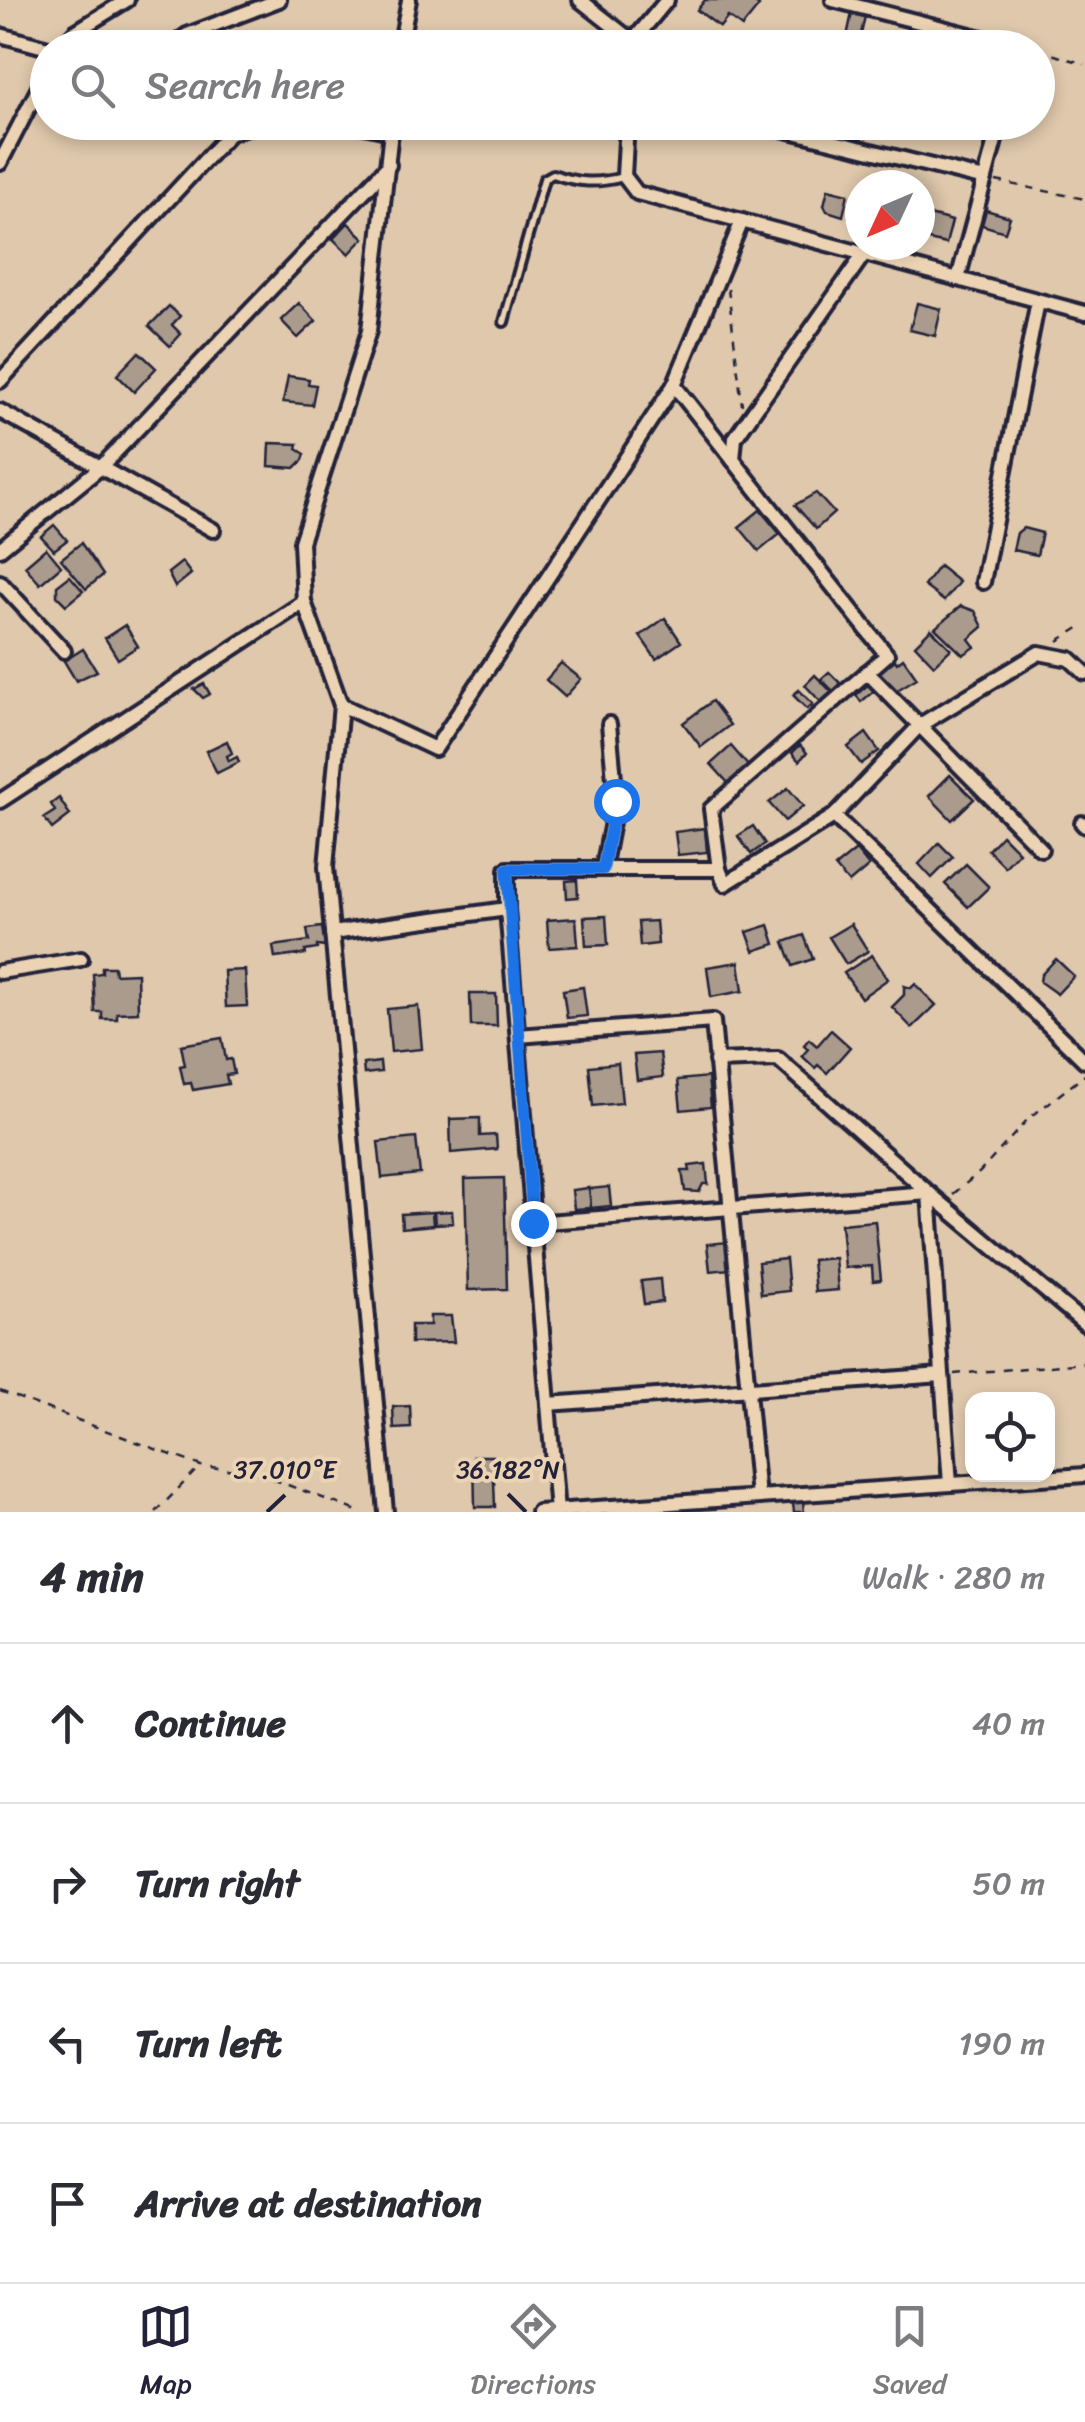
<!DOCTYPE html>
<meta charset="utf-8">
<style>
body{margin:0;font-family:Sriracha,sans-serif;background:#f2f2f3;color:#2b2b33}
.controls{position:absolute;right:30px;bottom:30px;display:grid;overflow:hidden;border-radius:20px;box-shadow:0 5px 15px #0003}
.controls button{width:90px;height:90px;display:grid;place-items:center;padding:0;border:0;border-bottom:2px solid #e1e1e2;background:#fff;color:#2b2b33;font:50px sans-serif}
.compass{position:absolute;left:845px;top:170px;width:90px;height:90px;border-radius:50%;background:#fff;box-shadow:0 5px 15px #0003;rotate:226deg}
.stop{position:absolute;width:30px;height:30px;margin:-22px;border:8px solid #1a73e8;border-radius:50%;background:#fff}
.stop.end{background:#1a73e8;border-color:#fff;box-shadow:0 2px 10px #0008}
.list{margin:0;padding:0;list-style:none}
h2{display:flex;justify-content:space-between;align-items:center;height:130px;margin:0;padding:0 40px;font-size:42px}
h2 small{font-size:32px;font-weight:400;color:#7c7c81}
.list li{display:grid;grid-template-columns:65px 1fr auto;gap:30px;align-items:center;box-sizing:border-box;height:160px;padding:0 40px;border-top:2px solid #e1e1e2}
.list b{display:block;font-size:38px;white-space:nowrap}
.list em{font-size:32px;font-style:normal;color:#7c7c81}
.icon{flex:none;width:55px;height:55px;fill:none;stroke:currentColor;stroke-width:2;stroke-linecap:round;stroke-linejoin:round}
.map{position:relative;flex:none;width:1085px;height:1512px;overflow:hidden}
.search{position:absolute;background:#fff;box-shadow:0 5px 15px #0003;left:30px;right:30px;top:30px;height:110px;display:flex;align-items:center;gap:25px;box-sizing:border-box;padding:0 35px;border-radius:55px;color:#7c7c81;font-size:38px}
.sheet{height:770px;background:#fff}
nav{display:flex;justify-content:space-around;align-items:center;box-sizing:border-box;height:140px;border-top:2px solid #e1e1e2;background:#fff;font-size:28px;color:#7c7c81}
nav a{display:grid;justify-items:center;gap:5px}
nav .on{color:#22223b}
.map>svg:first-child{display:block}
.building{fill:#aa9b8c;stroke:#22223b;stroke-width:2.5}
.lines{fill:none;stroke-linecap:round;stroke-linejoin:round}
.service-casing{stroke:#22223b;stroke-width:14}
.minor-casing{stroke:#22223b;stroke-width:20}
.path{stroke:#22223b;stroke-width:2.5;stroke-dasharray:8 8;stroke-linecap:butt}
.service{stroke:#ebd3b3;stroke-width:6}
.minor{stroke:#ebd3b3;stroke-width:12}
.route{stroke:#1a73e8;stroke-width:12}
.ticks{fill:none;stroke:#22223b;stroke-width:4}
.ticks-label{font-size:25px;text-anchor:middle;fill:#22223b;stroke:#ebd3b3;stroke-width:8;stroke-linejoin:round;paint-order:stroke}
</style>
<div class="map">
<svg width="1085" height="1512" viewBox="0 0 1085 1512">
<rect width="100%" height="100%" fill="#dfc8ac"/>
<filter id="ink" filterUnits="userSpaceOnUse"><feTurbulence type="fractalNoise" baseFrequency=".01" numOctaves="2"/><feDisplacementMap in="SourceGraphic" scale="20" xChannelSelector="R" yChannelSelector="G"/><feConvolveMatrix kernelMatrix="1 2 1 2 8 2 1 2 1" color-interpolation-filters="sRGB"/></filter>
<g filter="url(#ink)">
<g class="building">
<polygon points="705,0 752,0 759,6 742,27 728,17 720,27 697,10"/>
<polygon points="852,13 865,16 858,48 845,46"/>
<polygon points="495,37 518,43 517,48 493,48"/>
<polygon points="828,189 848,194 843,216 827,211 824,205"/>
<polygon points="852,198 860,199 860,219 849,217"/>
<polygon points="986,210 1010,217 1005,232 982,225"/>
<polygon points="926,214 952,221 946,244 920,238"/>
<polygon points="348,223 364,238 349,254 333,239"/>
<polygon points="299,303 316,321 298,338 281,320"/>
<polygon points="917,303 941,309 935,336 910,330"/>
<polygon points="169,306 180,316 172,325 181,334 170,346 149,326"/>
<polygon points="139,352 156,368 134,392 117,375"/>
<polygon points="288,376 309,379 308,384 316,385 312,405 283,402"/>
<polygon points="270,443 298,444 297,449 305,454 303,460 295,468 269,466"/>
<polygon points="816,493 834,513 816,529 795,505"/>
<polygon points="760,510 780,534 759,551 739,527"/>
<polygon points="54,525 67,540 54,550 41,536"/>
<polygon points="1023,528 1042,533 1037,555 1013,550 1017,533"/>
<polygon points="81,543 103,575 86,589 61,559"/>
<polygon points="46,548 61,566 40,584 25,566"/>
<polygon points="182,562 191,574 175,587 168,573"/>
<polygon points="939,566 959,582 944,601 924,586"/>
<polygon points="70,576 83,591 66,605 57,596 57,586"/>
<polygon points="961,606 975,611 983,627 969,639 975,647 963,655 935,628"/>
<polygon points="665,618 681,642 656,659 640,636"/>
<polygon points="125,625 138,646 118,659 105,638"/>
<polygon points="931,629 951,649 934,665 915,645"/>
<polygon points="83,649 97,671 76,681 64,661"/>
<polygon points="903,658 917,678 894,692 876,673 895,660 897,663"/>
<polygon points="561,663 581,679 565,697 546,680"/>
<polygon points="829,672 844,687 836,694 821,679"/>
<polygon points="815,675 833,693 822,703 805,685"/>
<polygon points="870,683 875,690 861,702 856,695"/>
<polygon points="204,684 210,694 203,698 194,689"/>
<polygon points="799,690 813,704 807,709 793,695"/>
<polygon points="712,701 730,725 701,747 683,723"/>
<polygon points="866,733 879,751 861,764 848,747"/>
<polygon points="227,741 232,753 227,756 229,761 237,757 239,762 217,773 206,751"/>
<polygon points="800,745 807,753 799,761 792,753"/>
<polygon points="731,746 749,767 730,785 711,764"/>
<polygon points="950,775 974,799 952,820 929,796"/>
<polygon points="788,788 803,806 785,821 769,803"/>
<polygon points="59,798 70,815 52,829 44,818 55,811 51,804"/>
<polygon points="753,826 765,844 751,854 738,836"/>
<polygon points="705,828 707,852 678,855 675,832"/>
<polygon points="1002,835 1019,852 1005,867 988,850"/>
<polygon points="939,843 953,857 932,878 919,864"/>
<polygon points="856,850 869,866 849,883 835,867"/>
<polygon points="966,864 989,887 968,907 945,884"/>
<polygon points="577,880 578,897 567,898 566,881"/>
<polygon points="606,916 608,945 586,946 584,917"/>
<polygon points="576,918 578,946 549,948 547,920"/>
<polygon points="656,921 658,944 640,946 638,922"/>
<polygon points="851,924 868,951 846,964 829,937"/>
<polygon points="769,925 775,944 754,951 747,932"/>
<polygon points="322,927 325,947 317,946 317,949 305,951 306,954 275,958 273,946 309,941 307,929"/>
<polygon points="804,935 813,959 793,966 784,942"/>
<polygon points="872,955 888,979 861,998 844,973"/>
<polygon points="1056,959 1074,976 1057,994 1040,982 1041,975"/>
<polygon points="739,962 743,991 711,997 707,967"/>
<polygon points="102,967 114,967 115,974 137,973 138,1012 117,1013 117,1019 102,1019 102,1012 95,1012 93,974 102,973"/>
<polygon points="245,970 247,1006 226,1007 224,971"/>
<polygon points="915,984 936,1005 912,1028 892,1007 904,995 904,986 911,988"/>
<polygon points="583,987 587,1016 567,1018 563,990"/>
<polygon points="470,994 496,994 497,1026 471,1026"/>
<polygon points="418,1006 422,1049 391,1052 387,1009"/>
<polygon points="831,1030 850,1047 827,1073 818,1065 815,1068 802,1056 808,1049 804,1045 809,1039 817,1046"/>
<polygon points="222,1038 226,1060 231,1059 234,1074 226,1075 228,1084 193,1090 191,1083 184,1084 180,1066 185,1065 181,1045"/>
<polygon points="660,1053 663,1077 637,1080 634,1055"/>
<polygon points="380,1062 381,1072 364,1074 363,1064"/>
<polygon points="618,1063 622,1103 593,1106 589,1066"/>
<polygon points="708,1077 711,1107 681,1110 678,1080"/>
<polygon points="480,1118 480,1136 496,1135 497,1149 451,1153 450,1119"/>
<polygon points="416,1138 420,1174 382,1178 378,1142"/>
<polygon points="706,1164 708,1184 703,1184 699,1192 685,1191 682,1171 690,1171 689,1166"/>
<polygon points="504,1178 507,1289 468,1290 465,1179"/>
<polygon points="609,1187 611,1206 591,1208 589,1189"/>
<polygon points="589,1188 591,1208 574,1209 572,1190"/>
<polygon points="452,1211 453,1223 435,1224 434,1212"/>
<polygon points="432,1212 433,1225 402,1228 401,1214"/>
<polygon points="875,1221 881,1280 873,1281 872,1266 845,1268 841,1224"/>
<polygon points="728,1242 731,1269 710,1271 707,1244"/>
<polygon points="835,1258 838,1290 815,1292 812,1260"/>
<polygon points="786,1259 789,1291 761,1294 758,1262"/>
<polygon points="660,1279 662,1302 644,1304 641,1281"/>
<polygon points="430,1316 451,1316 454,1342 411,1343 411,1325 430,1325"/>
<polygon points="410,1406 411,1428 394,1429 393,1407"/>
<polygon points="474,1456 493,1456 495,1507 475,1507"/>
<polygon points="803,1502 804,1512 794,1512 793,1503"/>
</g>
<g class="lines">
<g class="service-casing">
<path id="service" d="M504,322L544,179L553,174C578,183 597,184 623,177"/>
</g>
<g class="minor-casing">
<g id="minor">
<polyline points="580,0 641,48"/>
<polyline points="833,0 1021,48"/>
<polyline points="0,35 48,48"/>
<polyline points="633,41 667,0"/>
<polyline points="60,48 75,32 127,0"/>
<polyline points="169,48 187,35 279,0"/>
<polyline points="400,48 409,0"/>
<polyline points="347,122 391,132"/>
<polyline points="627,122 624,176 637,193 1085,313"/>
<polyline points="753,122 985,179"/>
<polyline points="0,163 48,70"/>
<polyline points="958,279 1000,122"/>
<polyline points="0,381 230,133 262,122"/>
<polyline points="674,385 887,655 711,809 719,869"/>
<polyline points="0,411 213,530"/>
<polyline points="733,460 735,438 864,254"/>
<polyline points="0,549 101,467 389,165"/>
<polyline points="0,582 64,651"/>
<polyline points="983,582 1038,301"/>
<polyline points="867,672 1041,849"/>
<polyline points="341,705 435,749 674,385 742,221"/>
<polyline points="0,801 304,602"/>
<polyline points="834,816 1085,1061"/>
<polyline points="1082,823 1085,826"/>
<polyline points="603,869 616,801 609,724"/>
<polyline points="332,933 507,909"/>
<polyline points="0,972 81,959"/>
<polyline points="518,1036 713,1021 758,1497"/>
<polyline points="716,1061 778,1059 929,1193 1085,1324"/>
<polyline points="533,1223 929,1193 950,1484"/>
<polyline points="548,1404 942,1375"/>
<polyline points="386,1512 326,867 341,705 304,602 301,542 369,331 392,122"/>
<polyline points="538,1512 1085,1475"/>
<polyline points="557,1512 507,909 507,869 719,869 725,884 834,816 920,725 1039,653 1070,659 1085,673"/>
</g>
</g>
<g class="path">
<polyline points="1038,50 1085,64"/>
<polyline points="996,181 1085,199"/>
<polyline points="728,289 742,405"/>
<polyline points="1058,641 1085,624"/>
<polyline points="953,1194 980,1172 1028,1119 1085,1075"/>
<polyline points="954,1374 1085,1363"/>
<polyline points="0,1391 201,1466 253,1472 360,1512"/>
<polyline points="156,1512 200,1466"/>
</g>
<use href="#service" class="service"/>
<use href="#minor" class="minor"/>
</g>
</g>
<g class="lines" filter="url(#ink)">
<polyline class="route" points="533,1223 507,869 603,869 616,801"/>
</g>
<path class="ticks" d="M508,1494L526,1512M267,1512L285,1495"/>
<g class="ticks-label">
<text x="508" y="1478">36.182°N</text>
<text x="285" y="1478">37.010°E</text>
</g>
</svg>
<div class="controls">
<button><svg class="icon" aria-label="locate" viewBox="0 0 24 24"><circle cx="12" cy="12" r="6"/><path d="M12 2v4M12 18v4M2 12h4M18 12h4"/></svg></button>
</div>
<svg class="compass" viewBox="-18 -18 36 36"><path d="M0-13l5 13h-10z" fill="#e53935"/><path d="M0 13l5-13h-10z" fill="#7c7c81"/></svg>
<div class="stop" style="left:616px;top:801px"></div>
<div class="stop end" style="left:533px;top:1223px"></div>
<div class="search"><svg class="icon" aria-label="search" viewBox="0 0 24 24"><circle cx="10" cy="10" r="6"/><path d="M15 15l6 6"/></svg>Search here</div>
</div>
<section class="sheet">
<h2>4 min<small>Walk · 280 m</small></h2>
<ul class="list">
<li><svg class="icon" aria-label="ahead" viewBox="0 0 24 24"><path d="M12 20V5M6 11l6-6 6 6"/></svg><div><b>Continue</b></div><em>40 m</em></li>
<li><svg class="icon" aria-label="right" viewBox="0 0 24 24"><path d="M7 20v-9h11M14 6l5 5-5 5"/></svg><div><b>Turn right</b></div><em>50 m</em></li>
<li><svg class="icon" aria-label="left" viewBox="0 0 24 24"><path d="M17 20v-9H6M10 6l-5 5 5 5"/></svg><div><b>Turn left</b></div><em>190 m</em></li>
<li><svg class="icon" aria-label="arrive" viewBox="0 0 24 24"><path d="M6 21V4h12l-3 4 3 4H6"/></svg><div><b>Arrive at destination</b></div></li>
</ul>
</section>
<nav>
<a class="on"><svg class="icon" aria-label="map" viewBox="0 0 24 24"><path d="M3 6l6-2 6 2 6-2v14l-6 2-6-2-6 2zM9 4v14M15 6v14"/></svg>Map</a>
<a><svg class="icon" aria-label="directions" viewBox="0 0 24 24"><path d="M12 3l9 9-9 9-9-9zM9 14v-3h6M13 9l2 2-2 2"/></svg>Directions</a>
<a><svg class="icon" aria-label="saved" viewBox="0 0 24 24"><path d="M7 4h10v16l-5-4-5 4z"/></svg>Saved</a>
</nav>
